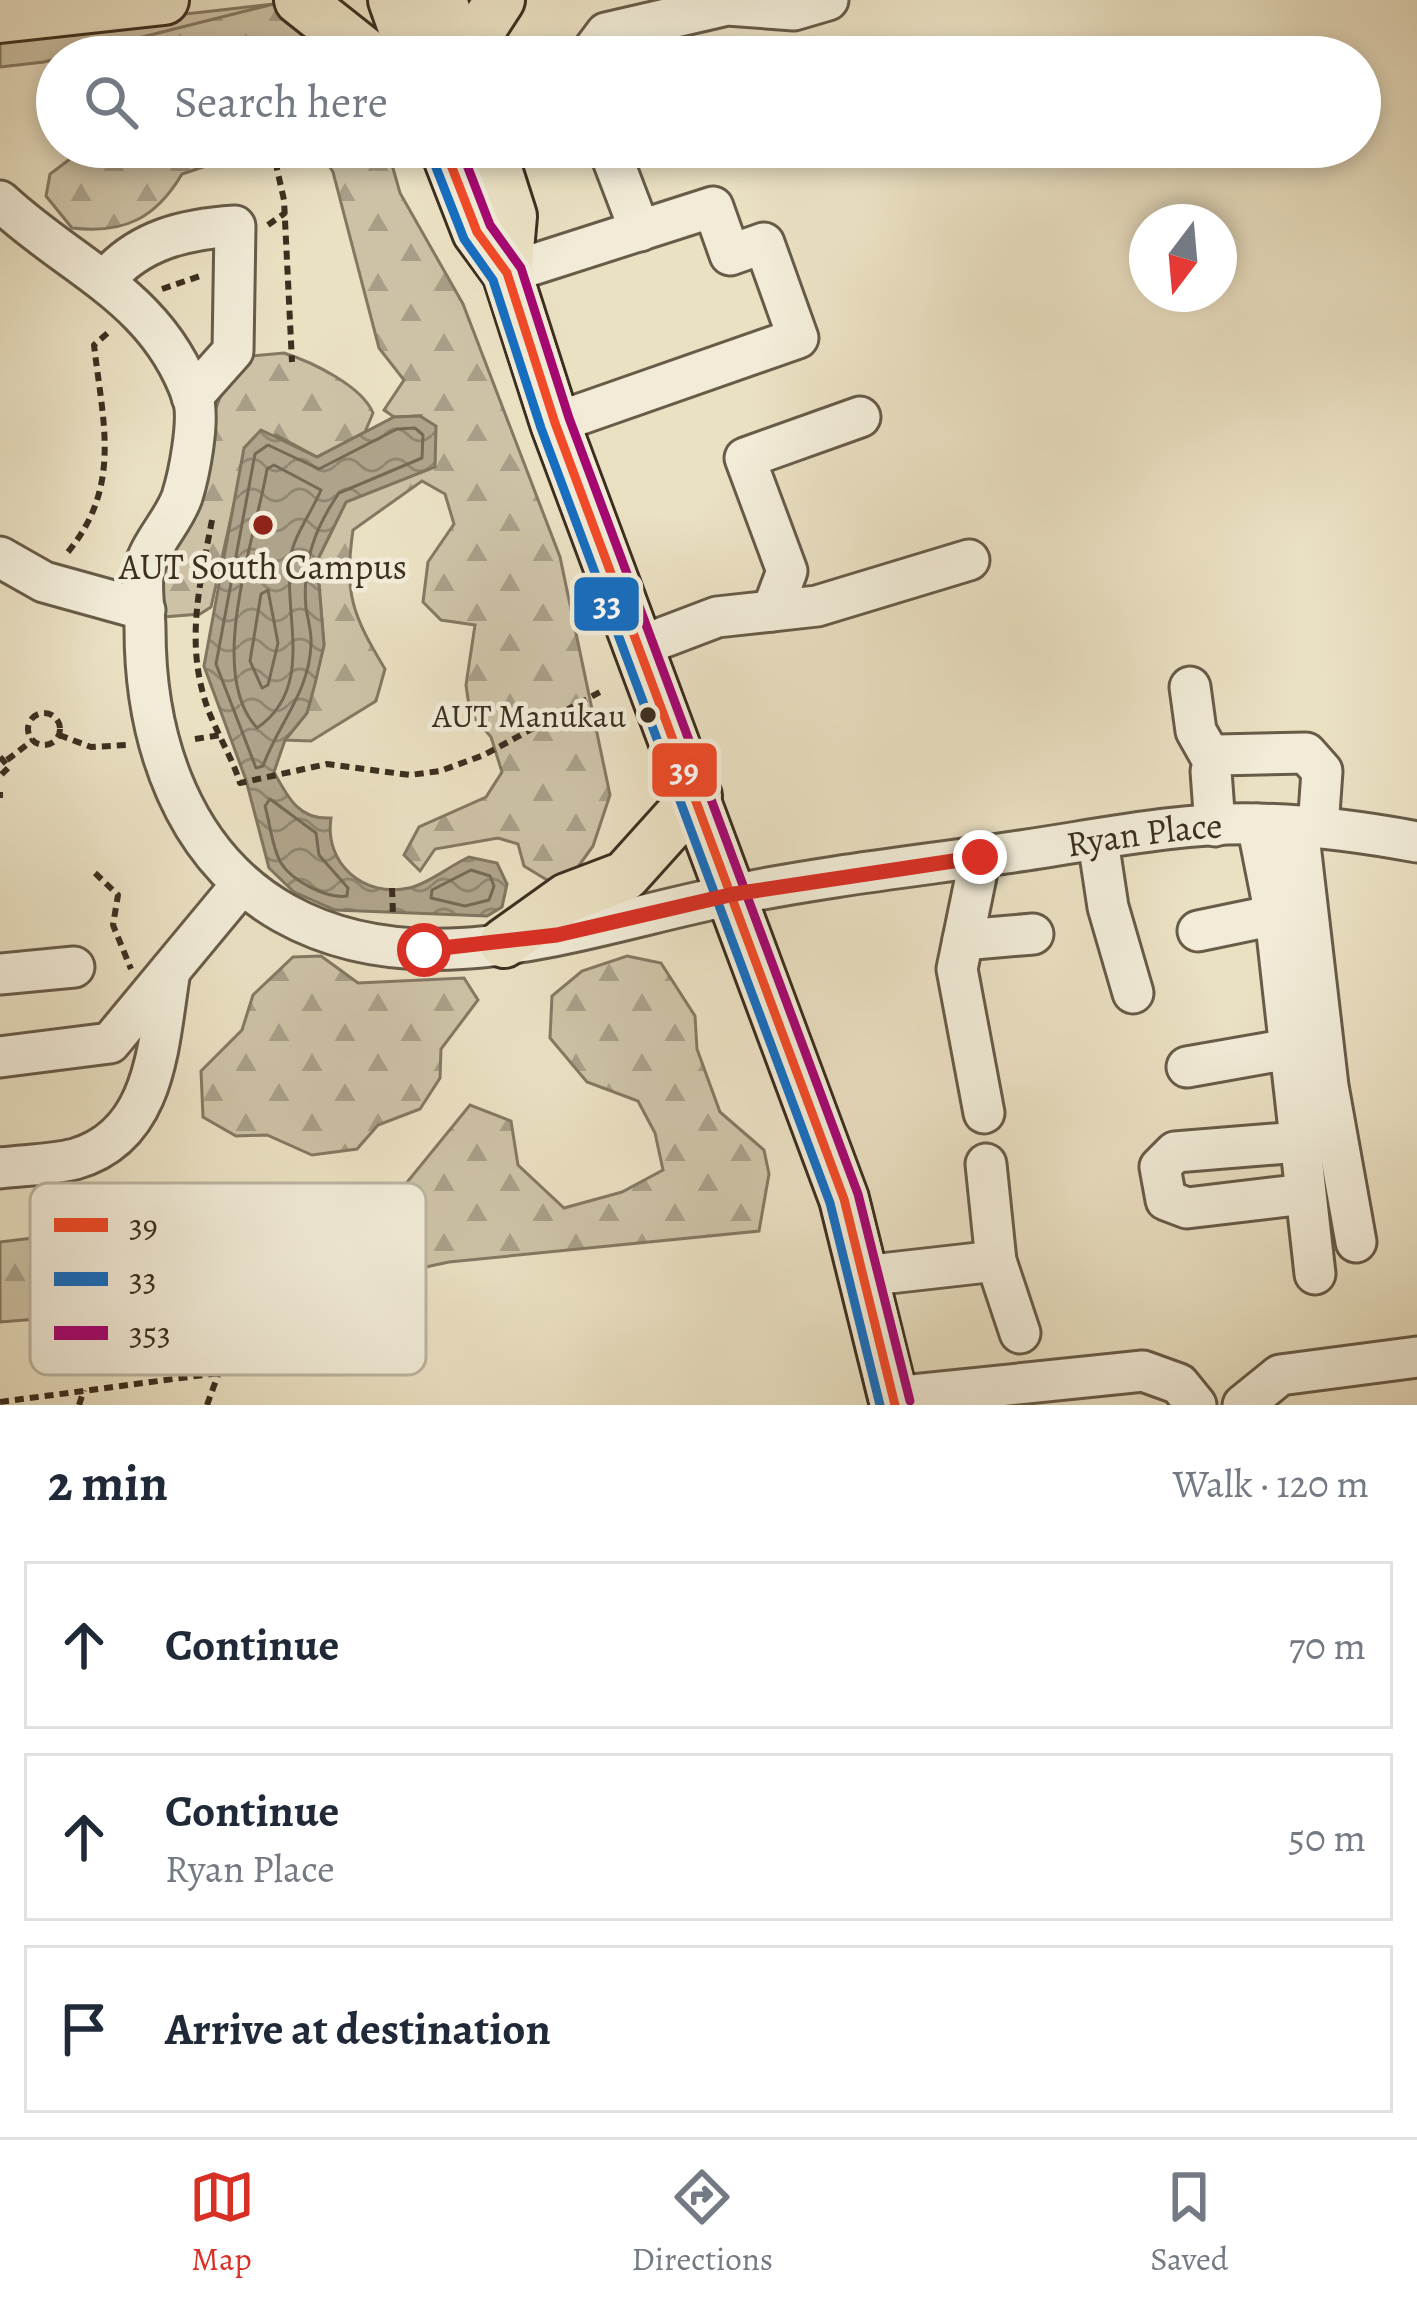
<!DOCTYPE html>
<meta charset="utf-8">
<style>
body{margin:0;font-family:Alegreya,serif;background:#f6f6f7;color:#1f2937}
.compass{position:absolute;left:1129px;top:204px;width:108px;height:108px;border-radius:50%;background:#fff;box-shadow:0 6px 18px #0003;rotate:196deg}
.stop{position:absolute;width:36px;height:36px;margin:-27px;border:9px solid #d93025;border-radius:50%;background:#fff}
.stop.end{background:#d93025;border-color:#fff;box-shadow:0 3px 12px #0008}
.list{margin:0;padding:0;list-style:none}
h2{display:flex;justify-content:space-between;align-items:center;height:156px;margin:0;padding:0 48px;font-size:51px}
h2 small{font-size:39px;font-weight:400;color:#747a83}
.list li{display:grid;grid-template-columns:78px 1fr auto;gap:36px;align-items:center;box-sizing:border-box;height:168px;margin:0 24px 24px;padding:0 24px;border:3px solid #e0e1e3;border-radius:0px}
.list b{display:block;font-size:45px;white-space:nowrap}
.list p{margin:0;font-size:39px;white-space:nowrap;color:#747a83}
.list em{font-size:39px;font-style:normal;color:#747a83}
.icon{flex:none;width:66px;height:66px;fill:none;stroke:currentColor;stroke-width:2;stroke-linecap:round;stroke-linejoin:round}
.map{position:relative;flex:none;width:1417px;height:1405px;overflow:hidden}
.search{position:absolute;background:#fff;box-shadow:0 6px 18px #0003;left:36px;right:36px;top:36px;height:132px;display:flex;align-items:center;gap:30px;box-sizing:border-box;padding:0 42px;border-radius:66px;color:#747a83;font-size:45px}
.sheet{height:732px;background:#fff}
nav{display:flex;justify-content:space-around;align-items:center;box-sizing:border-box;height:168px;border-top:3px solid #e0e1e3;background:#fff;font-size:33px;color:#747a83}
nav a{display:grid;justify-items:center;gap:6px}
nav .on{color:#d93025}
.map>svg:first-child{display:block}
.grass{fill:#cdc2a6;stroke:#857863;stroke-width:3}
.forest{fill:url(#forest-firs);stroke:#857863;stroke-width:3}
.water{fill:url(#water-waves);stroke:#817560;stroke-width:3}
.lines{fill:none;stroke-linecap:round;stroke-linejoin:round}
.shore{stroke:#766a56;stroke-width:3}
.minor-casing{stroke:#685b48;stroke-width:45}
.major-casing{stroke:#3d2f20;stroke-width:54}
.path{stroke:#3d2f20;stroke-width:6;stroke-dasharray:9 6;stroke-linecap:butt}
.minor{stroke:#f1ebd7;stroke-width:39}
.major{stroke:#eae0c2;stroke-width:48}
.bus-1-casing{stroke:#f1ebd7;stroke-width:18}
.bus-2-casing{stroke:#f1ebd7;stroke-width:18}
.bus-3-casing{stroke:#f1ebd7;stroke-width:18}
.bus-1{stroke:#f14a28;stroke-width:9}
.bus-2{stroke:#166ec1;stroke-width:9}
.bus-3{stroke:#a50771;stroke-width:9}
.route{stroke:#d93025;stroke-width:15}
.poi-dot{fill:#8f2418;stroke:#f1ebd7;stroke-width:4.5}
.bus-dot{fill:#3d2f20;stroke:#f1ebd7;stroke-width:4.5}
.labels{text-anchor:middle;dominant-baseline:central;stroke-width:9;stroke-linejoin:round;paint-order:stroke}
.bus-label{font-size:33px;fill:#3d2f20;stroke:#f1ebd7;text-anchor:end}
.poi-label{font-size:36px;fill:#3d2f20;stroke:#f1ebd7}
.street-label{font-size:36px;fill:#3d2f20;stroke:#f1ebd7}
.key{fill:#f1ebd7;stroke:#bbb3a0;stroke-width:3}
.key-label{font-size:33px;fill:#3d2f20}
.line-badge{stroke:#f1ebd7;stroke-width:4.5}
.badge-label{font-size:33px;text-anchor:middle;font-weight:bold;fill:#fff}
</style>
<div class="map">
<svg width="1417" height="1405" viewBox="0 0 1417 1405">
<defs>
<pattern id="forest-firs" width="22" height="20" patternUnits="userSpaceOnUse" patternTransform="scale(3)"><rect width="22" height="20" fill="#cdc2a6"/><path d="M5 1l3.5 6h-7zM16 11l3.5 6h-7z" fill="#a89e87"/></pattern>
<pattern id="water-waves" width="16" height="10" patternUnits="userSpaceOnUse" patternTransform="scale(3)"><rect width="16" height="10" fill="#afa48b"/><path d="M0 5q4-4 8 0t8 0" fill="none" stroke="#908671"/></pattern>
</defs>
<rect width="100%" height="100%" fill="#eae0c2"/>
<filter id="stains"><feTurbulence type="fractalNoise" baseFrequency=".00167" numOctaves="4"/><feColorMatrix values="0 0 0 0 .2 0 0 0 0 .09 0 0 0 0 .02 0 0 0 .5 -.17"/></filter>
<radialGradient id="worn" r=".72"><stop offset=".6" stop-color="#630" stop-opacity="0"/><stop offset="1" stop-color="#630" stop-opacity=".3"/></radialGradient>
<polygon class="grass" points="274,4 44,62 0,67 0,35"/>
<g class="forest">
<polygon points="274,4 327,57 63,57"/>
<path d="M86,147H239L233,157L182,174C156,218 125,234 72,228L46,196L50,174Z"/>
<path d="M309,147H387L400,193L463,304L560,557L610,795L593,846L570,878L547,880L524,866L518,844L498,838L435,849L420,871L404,855L419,827L486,797L502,772L491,737L470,713L466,685L475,625L441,620L423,602L428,562L454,524L445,494L422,481L353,530C344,594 352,614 385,669L376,701L311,741L285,740L307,713L324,645L317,561L346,502L420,416L394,417L384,410L404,380L379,348L333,172L321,153Z"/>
<path d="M284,353C312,362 362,386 373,413L365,432L317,457L276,435L236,495L211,607L200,614L150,618L155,566L229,374L242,357Z"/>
<polygon points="321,956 358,983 464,978 478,1000 441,1049 440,1078 420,1109 378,1125 357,1149 312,1155 267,1135 236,1136 203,1117 201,1071 242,1030 253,995 293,957"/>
<polygon points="627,956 661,963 695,1016 697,1049 720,1112 764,1150 769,1174 759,1231 449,1262 267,1301 0,1322 0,1242 231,1214 337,1212 391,1202 470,1105 511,1121 518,1165 564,1208 622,1192 663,1170 655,1133 638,1101 587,1082 550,1038 552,996 582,971"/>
</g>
<path class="water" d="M420,416L436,426L435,467L346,502L317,561L324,645L315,684L307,713L285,740L274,772C288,798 299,820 331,818C324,863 363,898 409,888C428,884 451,865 469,857L497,863L507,884L502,907L487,916L335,910L294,892L269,868L246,780L204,666L244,448L261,430L317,457L394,417Z"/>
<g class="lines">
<g class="shore">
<path d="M415,428L423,435L422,458L339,493C314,529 302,564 306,608C308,620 312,633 311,645C309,693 278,724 263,766L256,768L216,664L255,454L268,445L319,469L397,429Z"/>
<path d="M274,465L321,490C312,512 293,536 290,560C284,617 315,688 257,728C205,672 256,537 267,469Z"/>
<polygon points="268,590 278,643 268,685 262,688 250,661 261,594"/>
<path d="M270,799L316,833L319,855L348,888L347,896C327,899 292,881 281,863C272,848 270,823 265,806Z"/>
<polygon points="471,870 490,876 494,886 489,900 465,906 431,898 432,890"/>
</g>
<g class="minor-casing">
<g id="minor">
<polyline points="588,57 606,33 727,5 794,10 828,0"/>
<polyline points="608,147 640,231"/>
<path id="s1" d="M0,201C73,269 158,297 193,398C200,420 189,475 182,497C173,522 150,544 144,569C140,587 145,611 145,629C145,741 183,856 284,913C425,992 592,922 737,894C826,876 916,866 1006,853C1088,842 1174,822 1257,824C1310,825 1364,832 1417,842"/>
<polyline points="507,273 713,207 730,255 764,243 798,338 555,423"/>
<path d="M106,279C139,240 185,229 235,226L233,351L192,397"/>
<polyline points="0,557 44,582 145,610"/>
<polyline points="772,611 787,571 745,458 860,417"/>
<polyline points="638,647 717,617 817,606 969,560"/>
<polyline points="1190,687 1196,731 1213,761"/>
<polyline points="1257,824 1275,915 1315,1274"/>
<polyline points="1215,826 1211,771 1218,755 1306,753 1322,771 1318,828"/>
<polyline points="1298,827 1328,1086 1356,1242"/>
<polyline points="1098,841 1108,907 1133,993"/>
<polyline points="980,857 957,969 984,1113"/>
<polyline points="1198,931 1275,915"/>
<polyline points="963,940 1033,934"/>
<polyline points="0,974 74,967"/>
<polyline points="0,1057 110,1043 241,885"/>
<polyline points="1187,1067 1289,1049"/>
<polyline points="1299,1142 1175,1152 1160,1167 1166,1200 1187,1208 1305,1194"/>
<polyline points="986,1164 996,1261 1020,1333"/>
<path d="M0,1168C24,1165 51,1165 75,1159C158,1135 158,1042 170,971"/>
<polyline points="863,1276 996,1261"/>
<polyline points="893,1397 1143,1371 1179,1384 1196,1405"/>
<polyline points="1243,1405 1280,1375 1417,1357"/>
</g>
</g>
<g class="major-casing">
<g id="major">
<polyline points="299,0 371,57"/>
<polyline points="393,0 413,57"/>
<polyline points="442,0 461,57"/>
<polyline points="0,18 164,0"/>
<polyline points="463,57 500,0"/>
<polyline points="444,147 477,232 507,273 555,423 844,1199 895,1405"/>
<polyline points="490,147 512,216 507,273"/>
<polyline points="504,943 567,898 625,876 697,796"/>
</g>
</g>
<g class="path">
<polyline points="280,57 292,38"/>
<polyline points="272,147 284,200 292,362"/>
<polyline points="268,225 285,213"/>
<polyline points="162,289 200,276"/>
<path d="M212,520C201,579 186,636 204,697C212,726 231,754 240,783L327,764L410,775L440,771L484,755L600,692"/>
<path d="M68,552C122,486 103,423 94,345L110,331"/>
<circle cx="44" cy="729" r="16"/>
<polyline points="59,735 91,747 128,745"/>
<polyline points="195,739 221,735"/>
<polyline points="0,757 9,767 0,776"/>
<polyline points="7,760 33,740"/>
<polyline points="0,792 0,798"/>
<polyline points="95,873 118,895 113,925 131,969"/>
<polyline points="392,888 393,915"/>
<polyline points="0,1402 234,1371 283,1338"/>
<polyline points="79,1405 84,1390"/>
<polyline points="207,1405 219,1372"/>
</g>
<use href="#minor" class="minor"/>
<use href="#major" class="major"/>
<g class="bus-1-casing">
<polyline id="bus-1" points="444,147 477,232 507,273 555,423 844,1199 895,1405"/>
</g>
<g class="bus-2-casing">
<polyline id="bus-2" points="430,152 464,239 493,280 541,428 830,1203 880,1405"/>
</g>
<g class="bus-3-casing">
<polyline id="bus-3" points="460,147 490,225 521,268 569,418 858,1194 910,1401"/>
</g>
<use href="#bus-1" class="bus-1"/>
<use href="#bus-2" class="bus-2"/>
<use href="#bus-3" class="bus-3"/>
</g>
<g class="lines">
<polyline class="route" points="424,950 557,935 734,894 980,857"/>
</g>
<circle class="poi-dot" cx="263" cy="525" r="12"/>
<circle class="bus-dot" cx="648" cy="715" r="10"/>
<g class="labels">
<g class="bus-label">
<text x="626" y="715">AUT Manukau</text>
</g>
<g class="poi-label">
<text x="263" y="566">AUT South Campus</text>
</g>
<g class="street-label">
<text stroke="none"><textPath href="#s1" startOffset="1731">Ryan Place</textPath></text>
</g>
</g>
<rect x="30" y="1183" width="396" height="192" rx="18" class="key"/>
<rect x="54" y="1218" width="54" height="14" fill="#f14a28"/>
<rect x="54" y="1272" width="54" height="14" fill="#166ec1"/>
<rect x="54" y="1326" width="54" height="14" fill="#a50771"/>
<g class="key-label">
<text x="129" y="1237">39</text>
<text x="129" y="1291">33</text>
<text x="129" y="1345">353</text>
</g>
<g class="line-badge">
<rect x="572" y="575" width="69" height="58" rx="12" fill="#166ec1"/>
<rect x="650" y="741" width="69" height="58" rx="12" fill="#f14a28"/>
</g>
<g class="badge-label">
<text x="607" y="616">33</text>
<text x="684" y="782">39</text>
</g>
<rect width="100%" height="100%" filter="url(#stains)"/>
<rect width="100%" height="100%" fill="url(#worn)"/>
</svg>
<svg class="compass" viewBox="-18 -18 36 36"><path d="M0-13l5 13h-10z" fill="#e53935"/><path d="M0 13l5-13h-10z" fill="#747a83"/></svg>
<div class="stop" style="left:424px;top:950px"></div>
<div class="stop end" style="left:980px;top:857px"></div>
<div class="search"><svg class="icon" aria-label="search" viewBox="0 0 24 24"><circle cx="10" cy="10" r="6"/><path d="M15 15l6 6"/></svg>Search here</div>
</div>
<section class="sheet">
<h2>2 min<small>Walk · 120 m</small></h2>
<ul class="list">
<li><svg class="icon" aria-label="ahead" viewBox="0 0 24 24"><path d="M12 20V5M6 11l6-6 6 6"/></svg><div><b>Continue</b></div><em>70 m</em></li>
<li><svg class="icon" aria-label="ahead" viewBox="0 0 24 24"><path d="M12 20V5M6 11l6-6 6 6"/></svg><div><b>Continue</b><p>Ryan Place</p></div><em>50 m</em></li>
<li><svg class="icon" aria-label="arrive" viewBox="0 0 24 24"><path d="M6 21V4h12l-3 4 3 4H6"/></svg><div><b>Arrive at destination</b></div></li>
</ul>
</section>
<nav>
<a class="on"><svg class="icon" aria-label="map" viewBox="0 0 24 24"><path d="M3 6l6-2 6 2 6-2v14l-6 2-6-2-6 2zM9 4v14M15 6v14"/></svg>Map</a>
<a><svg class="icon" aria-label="directions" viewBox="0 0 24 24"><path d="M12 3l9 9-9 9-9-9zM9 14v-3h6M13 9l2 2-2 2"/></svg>Directions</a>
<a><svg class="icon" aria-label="saved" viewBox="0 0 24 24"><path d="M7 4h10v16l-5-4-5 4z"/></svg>Saved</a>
</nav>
